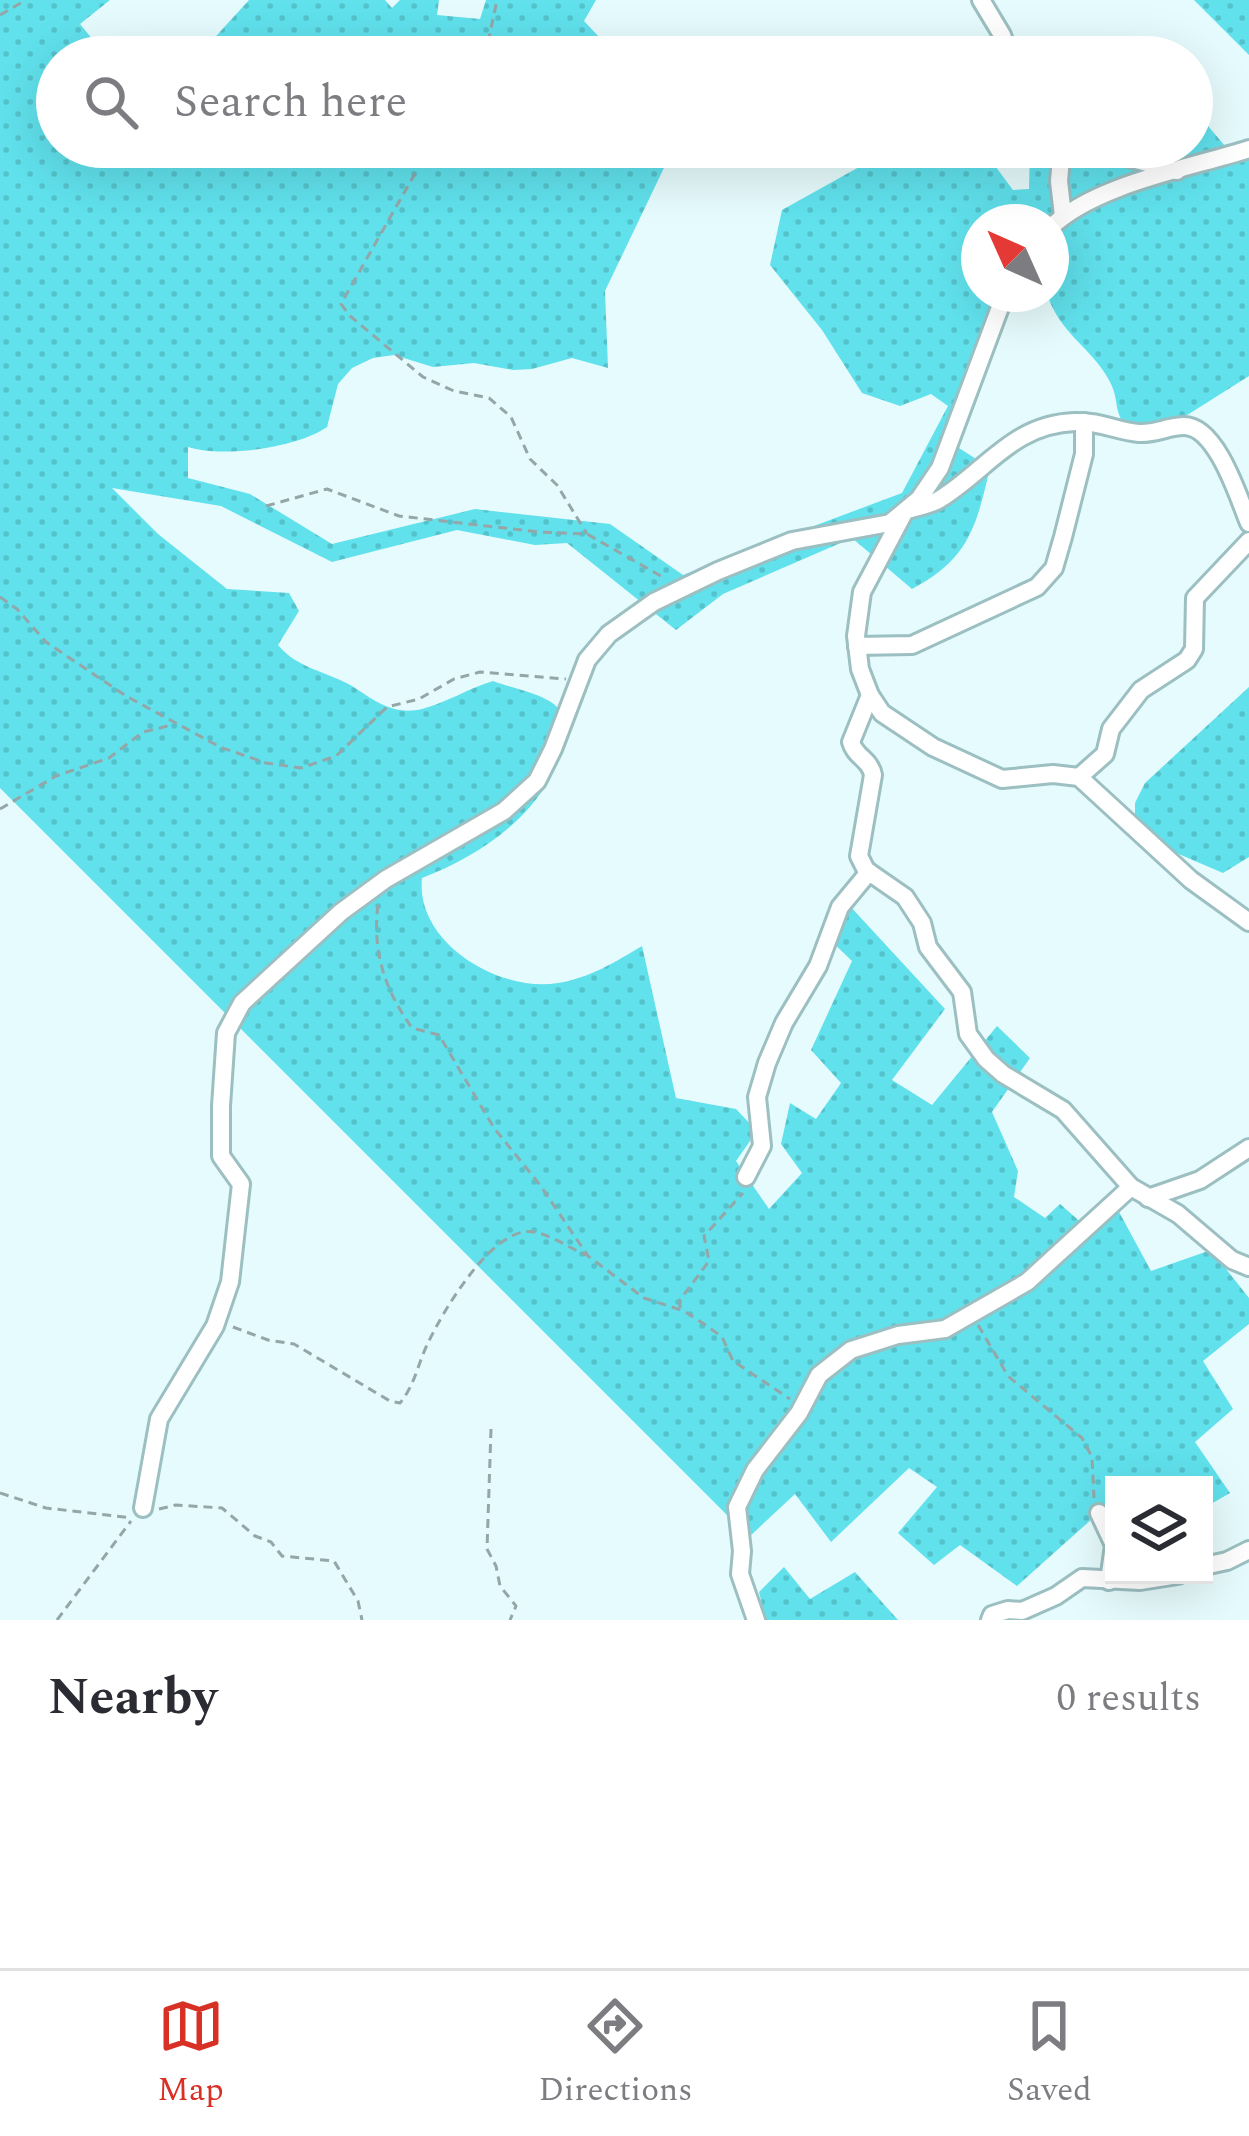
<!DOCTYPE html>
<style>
body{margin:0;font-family:Spectral,serif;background:#f7f7f7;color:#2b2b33}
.controls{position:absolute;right:36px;bottom:36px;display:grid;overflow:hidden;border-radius:0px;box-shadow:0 12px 48px #0002}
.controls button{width:108px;height:108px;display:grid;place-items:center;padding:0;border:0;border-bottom:3px solid #e1e1e2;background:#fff;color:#2b2b33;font:60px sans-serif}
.compass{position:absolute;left:961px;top:204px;width:108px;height:108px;border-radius:50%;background:#fff;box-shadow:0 12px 48px #0002;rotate:315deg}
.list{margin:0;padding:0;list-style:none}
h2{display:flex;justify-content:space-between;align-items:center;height:156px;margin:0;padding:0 48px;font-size:51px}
h2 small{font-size:39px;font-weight:400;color:#7c7c81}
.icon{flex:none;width:66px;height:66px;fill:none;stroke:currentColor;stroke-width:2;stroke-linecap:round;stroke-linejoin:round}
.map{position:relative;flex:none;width:1249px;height:1620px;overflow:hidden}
.search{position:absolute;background:#fff;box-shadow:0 12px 48px #0002;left:36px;right:36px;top:36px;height:132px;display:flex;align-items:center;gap:30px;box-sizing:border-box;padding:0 42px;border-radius:66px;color:#7c7c81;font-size:45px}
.sheet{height:348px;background:#fff}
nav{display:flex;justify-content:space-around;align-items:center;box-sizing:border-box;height:168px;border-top:3px solid #e1e1e2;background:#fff;font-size:33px;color:#7c7c81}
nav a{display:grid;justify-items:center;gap:6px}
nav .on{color:#d93025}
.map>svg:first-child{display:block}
.grass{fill:url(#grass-dots)}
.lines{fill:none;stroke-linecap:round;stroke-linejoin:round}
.minor-casing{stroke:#9cbfc2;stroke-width:22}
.path{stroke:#94a6a7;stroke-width:3;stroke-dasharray:9 6;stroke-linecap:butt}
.minor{stroke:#fff;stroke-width:16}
</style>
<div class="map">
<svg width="1249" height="1620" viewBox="0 0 1249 1620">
<defs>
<pattern id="grass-dots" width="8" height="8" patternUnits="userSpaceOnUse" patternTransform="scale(3)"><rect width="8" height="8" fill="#60e1ec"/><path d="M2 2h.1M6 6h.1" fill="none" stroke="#54c2cb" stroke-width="1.8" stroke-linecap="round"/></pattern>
</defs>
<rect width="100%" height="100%" fill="#e6fbfd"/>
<g class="grass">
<path d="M0,0H110L80,24L107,57H57V147H674L605,291L608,368L572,358L532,369L513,370L474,363L433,367L394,355L373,358L352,368L338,384L327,427C297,448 222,458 188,447V478L250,494L332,544L475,509L610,524L683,575L902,493L948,406L931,394L900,406L862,393L822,330L770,265L782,210L895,147H941L947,154L962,147H981L1013,190L1029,189L1030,147H1192V107L1225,146L1249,139V376L1173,424L1130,432C1111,410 1121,402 1109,380C1091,347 1060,334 1047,294H1051V222H979V294H1016L959,448L990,468C976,527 969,559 912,589L852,538L723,594L676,630L567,543L535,545L457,530L332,562L221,506L112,488L158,534L227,589L289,593L299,611L278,645C298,669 326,671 352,686C374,700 393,716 422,709C446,703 469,688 493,681C511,688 541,693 555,705C567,716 568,734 563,749C543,813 482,855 422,878C415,943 500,993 558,983C590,978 615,962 642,946L676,1098L736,1109L757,1131L736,1161L769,1209L802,1173L781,1144L790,1103L816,1119L841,1083L811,1050L852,961L825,935L848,904L945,1009L892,1080L932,1105L997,1026L1030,1058L992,1112L1018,1171L1014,1197L1045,1218L1060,1204L1092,1232L1118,1210L1151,1271L1211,1250L1249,1298V1324L1203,1361L1233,1409L1195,1442L1230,1493L1204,1508V1485H1114V1521L1102,1510L1017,1586L960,1545L934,1565L898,1533L937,1487L909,1468L831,1542L795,1494L749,1537L0,788Z"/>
<polygon points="249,0 385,0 392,8 400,0 439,0 437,15 480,19 486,0 596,0 584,21 601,39 643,57 197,57"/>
<polygon points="1194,0 1249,0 1249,55"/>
<polygon points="1249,687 1249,857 1223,873 1167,849 1135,822 1135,803 1145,783"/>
<polygon points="784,1567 810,1599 855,1572 898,1620 766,1620 759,1592"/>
</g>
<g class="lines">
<g class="minor-casing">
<g id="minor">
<polyline points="981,0 1002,35 1010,57"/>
<polyline points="1062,147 1059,181 1063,216"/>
<polyline points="1088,147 1177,171"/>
<path d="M1051,227C1096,184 1190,168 1249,149"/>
<path d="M1249,523C1239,499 1217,426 1184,426C1168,426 1156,434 1139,433C1117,431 1099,421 1075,422C1013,424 987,470 940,499C931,505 916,507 905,511L862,592L856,636L860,669L870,695L882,713L933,747L1002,779L1053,774L1079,777L1191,880L1249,922"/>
<polyline points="857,646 912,645 1037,587 1054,568 1063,537 1084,454 1084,422"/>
<path d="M870,695L851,742C855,757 870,759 873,775L859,856L866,870L905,897L922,923L928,947L962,992L968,1034L986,1059L1003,1074L1063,1110L1131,1187L1178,1214L1232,1260L1249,1267"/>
<polyline points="1079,777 1105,754 1111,729 1141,690 1187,660 1194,649 1195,598 1249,541"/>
<polyline points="746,1177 762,1146 757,1097 767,1063 784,1023 818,966 840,907 869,872"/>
<polyline points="1148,1198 1200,1180 1249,1148"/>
<polyline points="143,1508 159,1419 215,1326 230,1282 241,1184 221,1156 221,1106 226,1033 242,1003 341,912 386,879 504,811 537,781 553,749 587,660 609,634 654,602 718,571 792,541 890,523 919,499 940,468 1005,294"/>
<polyline points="1099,1513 1114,1545 1109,1581"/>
<polyline points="1204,1566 1227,1561 1249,1550"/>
<polyline points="756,1620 740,1574 742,1551 737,1507 755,1470 799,1413 819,1375 851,1350 898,1335 945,1329 1027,1282 1131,1187"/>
<polyline points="990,1620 992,1615 1008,1610 1022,1611 1056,1596 1082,1578 1140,1581 1178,1575"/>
</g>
</g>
<g class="path">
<polyline points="0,15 26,0"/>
<polyline points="485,57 497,0"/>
<polyline points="430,147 341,304 350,316 423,377 454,391 489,398 511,417 530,459 557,485 587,534"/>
<polyline points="266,506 327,489 399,516 539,532 587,534 666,579"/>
<polyline points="0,597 17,609 46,642 126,696 220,747 266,763 301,768 336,756 387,707 419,699 454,679 480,672 566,679"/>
<polyline points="0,809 56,776 109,758 143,732 172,725"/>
<path d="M378,905C372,952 385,990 412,1028L439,1035L494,1128L540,1185L588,1256L644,1298L684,1311L707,1326L722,1337L733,1361L790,1399"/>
<polyline points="680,1308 680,1300 709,1261 704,1236 743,1193"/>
<polyline points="978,1325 1008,1376 1082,1438 1092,1457 1094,1498"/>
<path d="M233,1327L268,1340L294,1344L390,1401L400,1403C415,1385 418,1363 428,1343C443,1311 494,1224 534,1232C552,1235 569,1248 586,1255"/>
<polyline points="491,1429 487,1549 496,1566 500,1586 516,1606 510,1620"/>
<polyline points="0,1493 46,1508 132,1518"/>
<polyline points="159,1509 176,1505 222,1508 255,1536 271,1542 282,1556 334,1561 358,1601 362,1620"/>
<polyline points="57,1620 131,1521"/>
</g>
<use href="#minor" class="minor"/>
</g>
</svg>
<div class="controls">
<button><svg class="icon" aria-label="layers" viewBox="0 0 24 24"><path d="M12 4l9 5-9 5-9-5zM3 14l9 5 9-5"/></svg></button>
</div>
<svg class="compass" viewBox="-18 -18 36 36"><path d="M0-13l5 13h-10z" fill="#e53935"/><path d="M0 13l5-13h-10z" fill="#7c7c81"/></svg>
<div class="search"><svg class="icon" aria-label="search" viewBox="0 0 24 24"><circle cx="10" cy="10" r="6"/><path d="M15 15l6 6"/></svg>Search here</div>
</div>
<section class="sheet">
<h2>Nearby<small>0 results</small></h2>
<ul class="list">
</ul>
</section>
<nav>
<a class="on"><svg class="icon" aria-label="map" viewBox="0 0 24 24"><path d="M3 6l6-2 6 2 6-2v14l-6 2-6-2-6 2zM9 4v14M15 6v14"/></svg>Map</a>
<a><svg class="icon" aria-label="directions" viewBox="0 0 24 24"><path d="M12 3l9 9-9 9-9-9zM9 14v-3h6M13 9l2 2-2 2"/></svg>Directions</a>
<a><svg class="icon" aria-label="saved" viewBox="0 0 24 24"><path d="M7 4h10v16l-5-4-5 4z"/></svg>Saved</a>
</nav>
